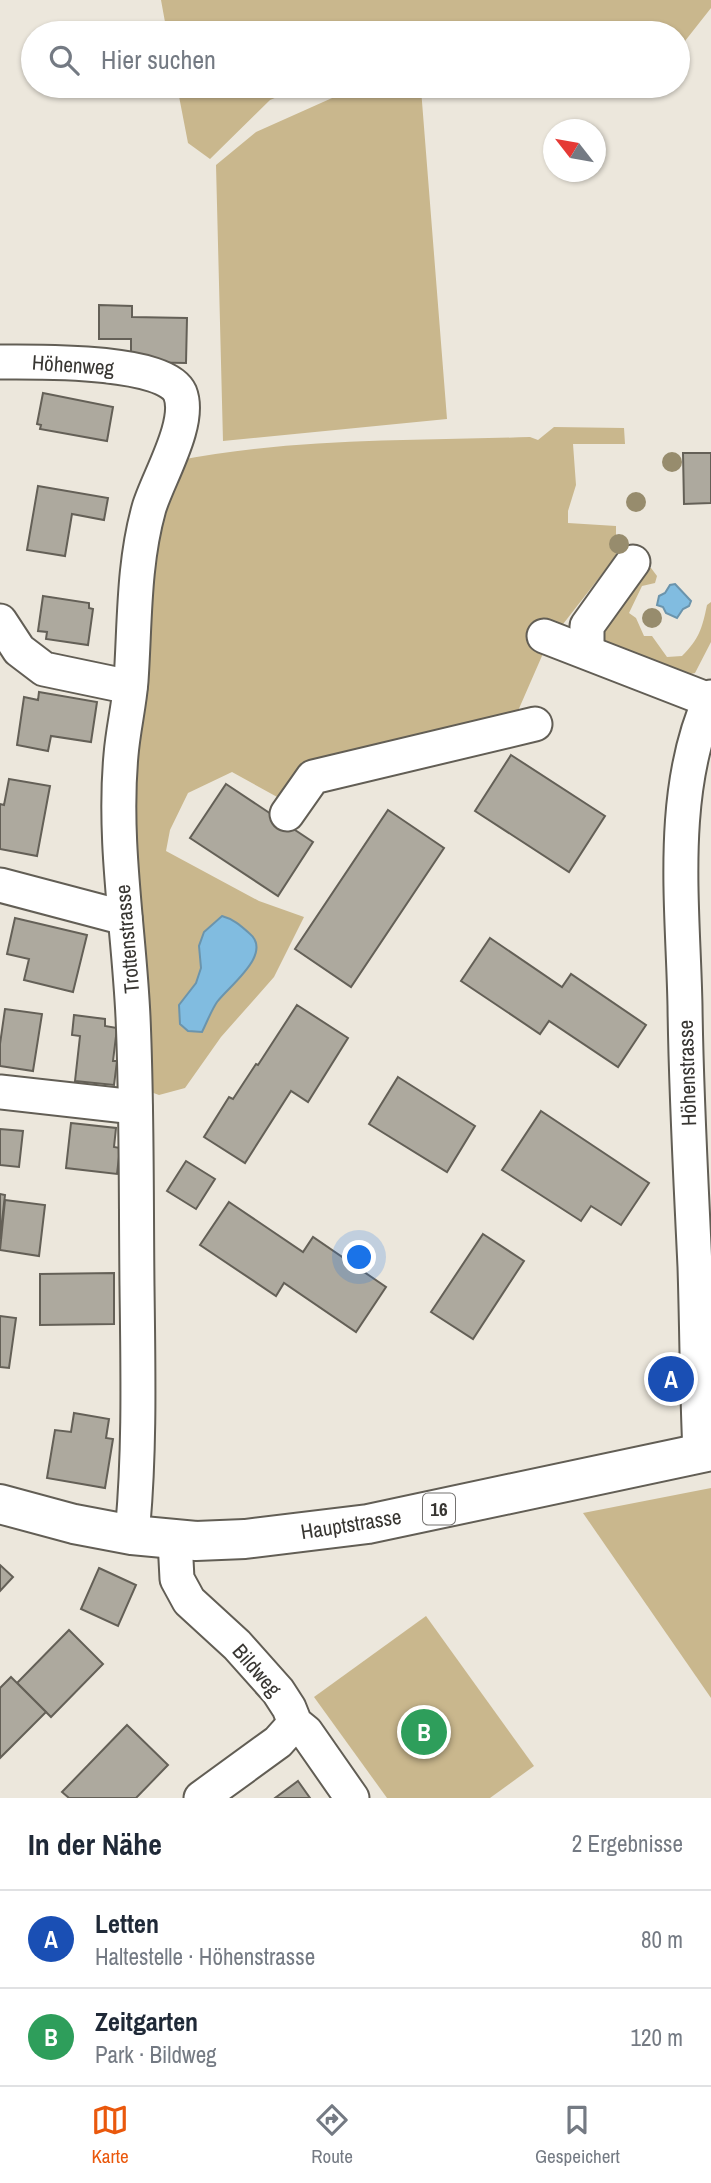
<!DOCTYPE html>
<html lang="de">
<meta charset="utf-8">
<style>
body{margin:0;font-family:"Archivo Narrow",sans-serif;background:#f6f6f7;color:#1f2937}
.compass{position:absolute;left:543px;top:119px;width:63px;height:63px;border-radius:50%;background:#fff;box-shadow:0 2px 5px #0004;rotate:301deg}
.you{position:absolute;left:360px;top:1258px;width:24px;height:24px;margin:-18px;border:5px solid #fff;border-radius:50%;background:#1a73e8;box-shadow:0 0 0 10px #1a73e833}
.badge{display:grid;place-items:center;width:46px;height:46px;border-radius:50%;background:#ea580c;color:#fff;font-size:23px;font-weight:700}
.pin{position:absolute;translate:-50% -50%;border:4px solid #fff;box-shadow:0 2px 7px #0006}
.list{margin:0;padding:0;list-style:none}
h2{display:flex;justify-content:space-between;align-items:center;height:91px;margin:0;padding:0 28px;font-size:30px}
h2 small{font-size:23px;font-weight:400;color:#747a83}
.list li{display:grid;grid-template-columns:46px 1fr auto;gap:21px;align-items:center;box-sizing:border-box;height:98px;padding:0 28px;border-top:2px solid #e0e1e3}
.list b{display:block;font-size:26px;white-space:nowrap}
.list p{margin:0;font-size:23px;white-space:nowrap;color:#747a83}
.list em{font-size:23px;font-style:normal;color:#747a83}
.icon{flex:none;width:38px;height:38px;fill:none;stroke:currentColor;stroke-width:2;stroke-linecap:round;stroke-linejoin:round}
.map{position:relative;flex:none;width:711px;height:1798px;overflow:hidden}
.search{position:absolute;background:#fff;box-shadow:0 2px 5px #0004;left:21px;right:21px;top:21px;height:77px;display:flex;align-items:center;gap:18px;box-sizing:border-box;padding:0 24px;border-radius:38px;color:#747a83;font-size:26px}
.sheet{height:287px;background:#fff}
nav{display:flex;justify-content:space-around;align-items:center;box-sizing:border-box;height:98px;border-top:2px solid #e0e1e3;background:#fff;font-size:19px;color:#747a83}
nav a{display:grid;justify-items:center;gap:4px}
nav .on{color:#ea580c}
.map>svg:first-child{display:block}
.green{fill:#c9b78d}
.water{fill:#81bce0;stroke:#6b94ac;stroke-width:2}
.building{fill:#ada99e;stroke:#646057;stroke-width:2}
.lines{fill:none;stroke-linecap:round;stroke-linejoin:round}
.minor-casing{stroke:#625e55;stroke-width:37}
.major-casing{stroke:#625e55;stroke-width:42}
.minor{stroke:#fff;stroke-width:33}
.major{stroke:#fff;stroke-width:38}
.tree{fill:#978c6d}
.labels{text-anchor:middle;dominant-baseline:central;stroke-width:7;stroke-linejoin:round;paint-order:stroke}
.shield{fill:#fff;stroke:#747270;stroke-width:2}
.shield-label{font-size:19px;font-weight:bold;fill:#383632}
.street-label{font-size:21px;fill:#383632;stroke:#fff}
</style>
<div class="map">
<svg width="711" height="1798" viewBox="0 0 711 1798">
<rect width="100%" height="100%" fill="#ece7dc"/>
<g class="green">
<polygon points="161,0 711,0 711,8 685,41 678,43 678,33 167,33"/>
<polygon points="177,86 303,86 270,100 210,159 188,143"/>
<polygon points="348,86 460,86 421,89 447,419 223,441 216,165 256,132 350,90"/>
<path d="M554,427L624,428L625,444H573L576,485L568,511V523L616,526V556L560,628L529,627L533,645L545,649L514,720L299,768L279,798L232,772L188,793L170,830L166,851L259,901L304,917L274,977L221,1037L185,1088L159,1095L148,1091L132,791L148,569L175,461C291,438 412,441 530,437L538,440Z"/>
<path d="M639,567L651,568L657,576L655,583L642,586L629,613L636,618L644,636H652L667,657L682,656C699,639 702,629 707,605L711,602V642L695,673L682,676L603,647L592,630Z"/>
<polygon points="711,1488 711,1698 583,1513"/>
<polygon points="426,1616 534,1766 490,1798 387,1798 314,1697"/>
</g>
<g class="water">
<polygon points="675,584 691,601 689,606 683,609 677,618 666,613 663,607 657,605 659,596 665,593 670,585"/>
<path d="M222,916C233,919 240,925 249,933C274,953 230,985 217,1002C211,1011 207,1022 202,1032L188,1031L180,1024L179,1005L196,983L201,968L199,946L204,932Z"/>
</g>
<g class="building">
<polygon points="99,305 132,306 132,317 187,318 186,363 131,362 131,339 99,339"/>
<polygon points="43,393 113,407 107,441 40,429 41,425 37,424"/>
<polygon points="683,453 711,453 711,503 684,504"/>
<polygon points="38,486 108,498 104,520 72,514 65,556 27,550"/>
<polygon points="43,596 89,603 89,608 93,609 88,645 46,639 47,632 38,631"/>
<polygon points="39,692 97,702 91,742 51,736 48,751 17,745 24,697 38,700"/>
<polygon points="511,755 605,816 569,872 475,811"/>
<polygon points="9,779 50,786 37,856 0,849 0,804 4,805"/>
<polygon points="226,784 313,842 278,896 190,838"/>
<polygon points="388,810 444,848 351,987 295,949"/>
<polygon points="15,918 87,935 73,992 24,980 29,959 7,954"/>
<polygon points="490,938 562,987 571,974 646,1025 618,1067 549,1021 540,1034 461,981"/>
<polygon points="297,1005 348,1038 308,1102 291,1091 245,1163 204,1137 229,1097 233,1099 256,1064 258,1065"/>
<polygon points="5,1009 42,1014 33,1071 0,1066 0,1044"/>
<polygon points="74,1015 105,1019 105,1026 117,1028 113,1061 117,1061 114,1085 75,1081 80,1036 72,1035"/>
<polygon points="398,1077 475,1126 447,1172 369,1124"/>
<polygon points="541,1111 649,1183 621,1225 591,1206 581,1221 502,1170"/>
<polygon points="71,1123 116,1128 114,1147 120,1148 117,1174 66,1168"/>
<polygon points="0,1129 23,1131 19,1167 0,1165"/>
<polygon points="186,1161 215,1179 196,1209 167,1191"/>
<polygon points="0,1194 5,1195 0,1239"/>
<polygon points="5,1200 45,1205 39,1256 0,1250"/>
<polygon points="229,1202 303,1252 313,1237 386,1287 356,1332 284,1283 276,1296 200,1245"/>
<polygon points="483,1234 524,1261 473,1339 431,1312"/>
<polygon points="114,1273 114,1324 40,1325 40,1274"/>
<polygon points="0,1316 16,1318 9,1368 0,1367"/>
<polygon points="74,1413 109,1419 106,1438 113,1439 105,1488 47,1478 55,1430 71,1432"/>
<polygon points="0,1565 13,1577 0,1591"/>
<polygon points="99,1568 136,1585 118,1626 81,1609"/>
<polygon points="69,1630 103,1664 51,1717 17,1683"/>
<polygon points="11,1677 46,1712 0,1758 0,1688"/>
<polygon points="127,1725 168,1765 136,1798 69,1798 62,1792"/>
<polygon points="298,1781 310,1798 275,1798"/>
</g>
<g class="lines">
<g class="minor-casing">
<g id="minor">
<path d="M0,362C34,362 165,359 180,393C192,423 158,478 149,508C133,565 135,623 131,681C129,706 123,730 121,755C113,842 129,930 133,1017C137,1107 136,1197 137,1286C138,1369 140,1453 132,1535"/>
<polyline points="0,621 19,650 44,669 130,687"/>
<polyline points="544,636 709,700"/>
<polyline points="587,652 587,626 633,562"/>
<polyline points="287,814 313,777 535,724"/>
<polyline points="0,885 125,918"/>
<polyline points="0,1092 135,1107"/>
<path d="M700,1452C697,1390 697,1328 695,1267C691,1180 686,1093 685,1006C683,905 668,792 711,697"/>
<polyline points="175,1540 177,1579 189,1601 237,1645 278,1691 289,1708 295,1723 306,1732 352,1798"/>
<polyline points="201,1798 278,1742 295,1723"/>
</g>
</g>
<g class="major-casing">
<polyline id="major" points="0,1504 74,1524 132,1535 196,1541 245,1539 368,1524 711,1451"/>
</g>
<use href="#minor" class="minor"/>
<use href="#major" class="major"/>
</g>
<g class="tree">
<circle cx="672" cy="462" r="10"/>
<circle cx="636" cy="502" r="10"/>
<circle cx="619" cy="544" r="10"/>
<circle cx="652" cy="618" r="10"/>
</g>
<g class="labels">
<rect class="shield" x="423" y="1493.5" width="32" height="31" rx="5"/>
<g class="shield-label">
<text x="439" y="1509">16</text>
</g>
<g class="street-label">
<text transform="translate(73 365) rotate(4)">Höhenweg</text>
<text transform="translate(127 939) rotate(-95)">Trottenstrasse</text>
<text transform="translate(687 1073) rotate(-92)">Höhenstrasse</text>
<text transform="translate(351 1524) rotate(-9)">Hauptstrasse</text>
<text transform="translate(257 1670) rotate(49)">Bildweg</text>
</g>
</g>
</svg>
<svg class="compass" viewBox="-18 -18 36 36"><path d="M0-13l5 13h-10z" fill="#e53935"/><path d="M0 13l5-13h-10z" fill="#747a83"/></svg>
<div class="you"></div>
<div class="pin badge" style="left:671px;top:1379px;background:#1a4fb4">A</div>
<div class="pin badge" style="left:424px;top:1732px;background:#2e9e5b">B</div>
<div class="search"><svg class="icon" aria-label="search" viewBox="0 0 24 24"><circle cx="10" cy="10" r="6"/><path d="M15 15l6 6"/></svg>Hier suchen</div>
</div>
<section class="sheet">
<h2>In der Nähe<small>2 Ergebnisse</small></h2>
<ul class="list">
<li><span class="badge" style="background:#1a4fb4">A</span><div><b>Letten</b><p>Haltestelle · Höhenstrasse</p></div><em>80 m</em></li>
<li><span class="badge" style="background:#2e9e5b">B</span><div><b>Zeitgarten</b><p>Park · Bildweg</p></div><em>120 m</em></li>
</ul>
</section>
<nav>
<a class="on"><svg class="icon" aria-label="map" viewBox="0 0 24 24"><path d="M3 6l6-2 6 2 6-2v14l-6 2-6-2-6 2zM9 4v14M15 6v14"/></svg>Karte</a>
<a><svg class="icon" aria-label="directions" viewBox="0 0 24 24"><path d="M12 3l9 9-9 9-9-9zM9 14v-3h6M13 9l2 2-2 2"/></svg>Route</a>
<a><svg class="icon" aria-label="saved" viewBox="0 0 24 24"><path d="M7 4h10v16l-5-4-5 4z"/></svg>Gespeichert</a>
</nav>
